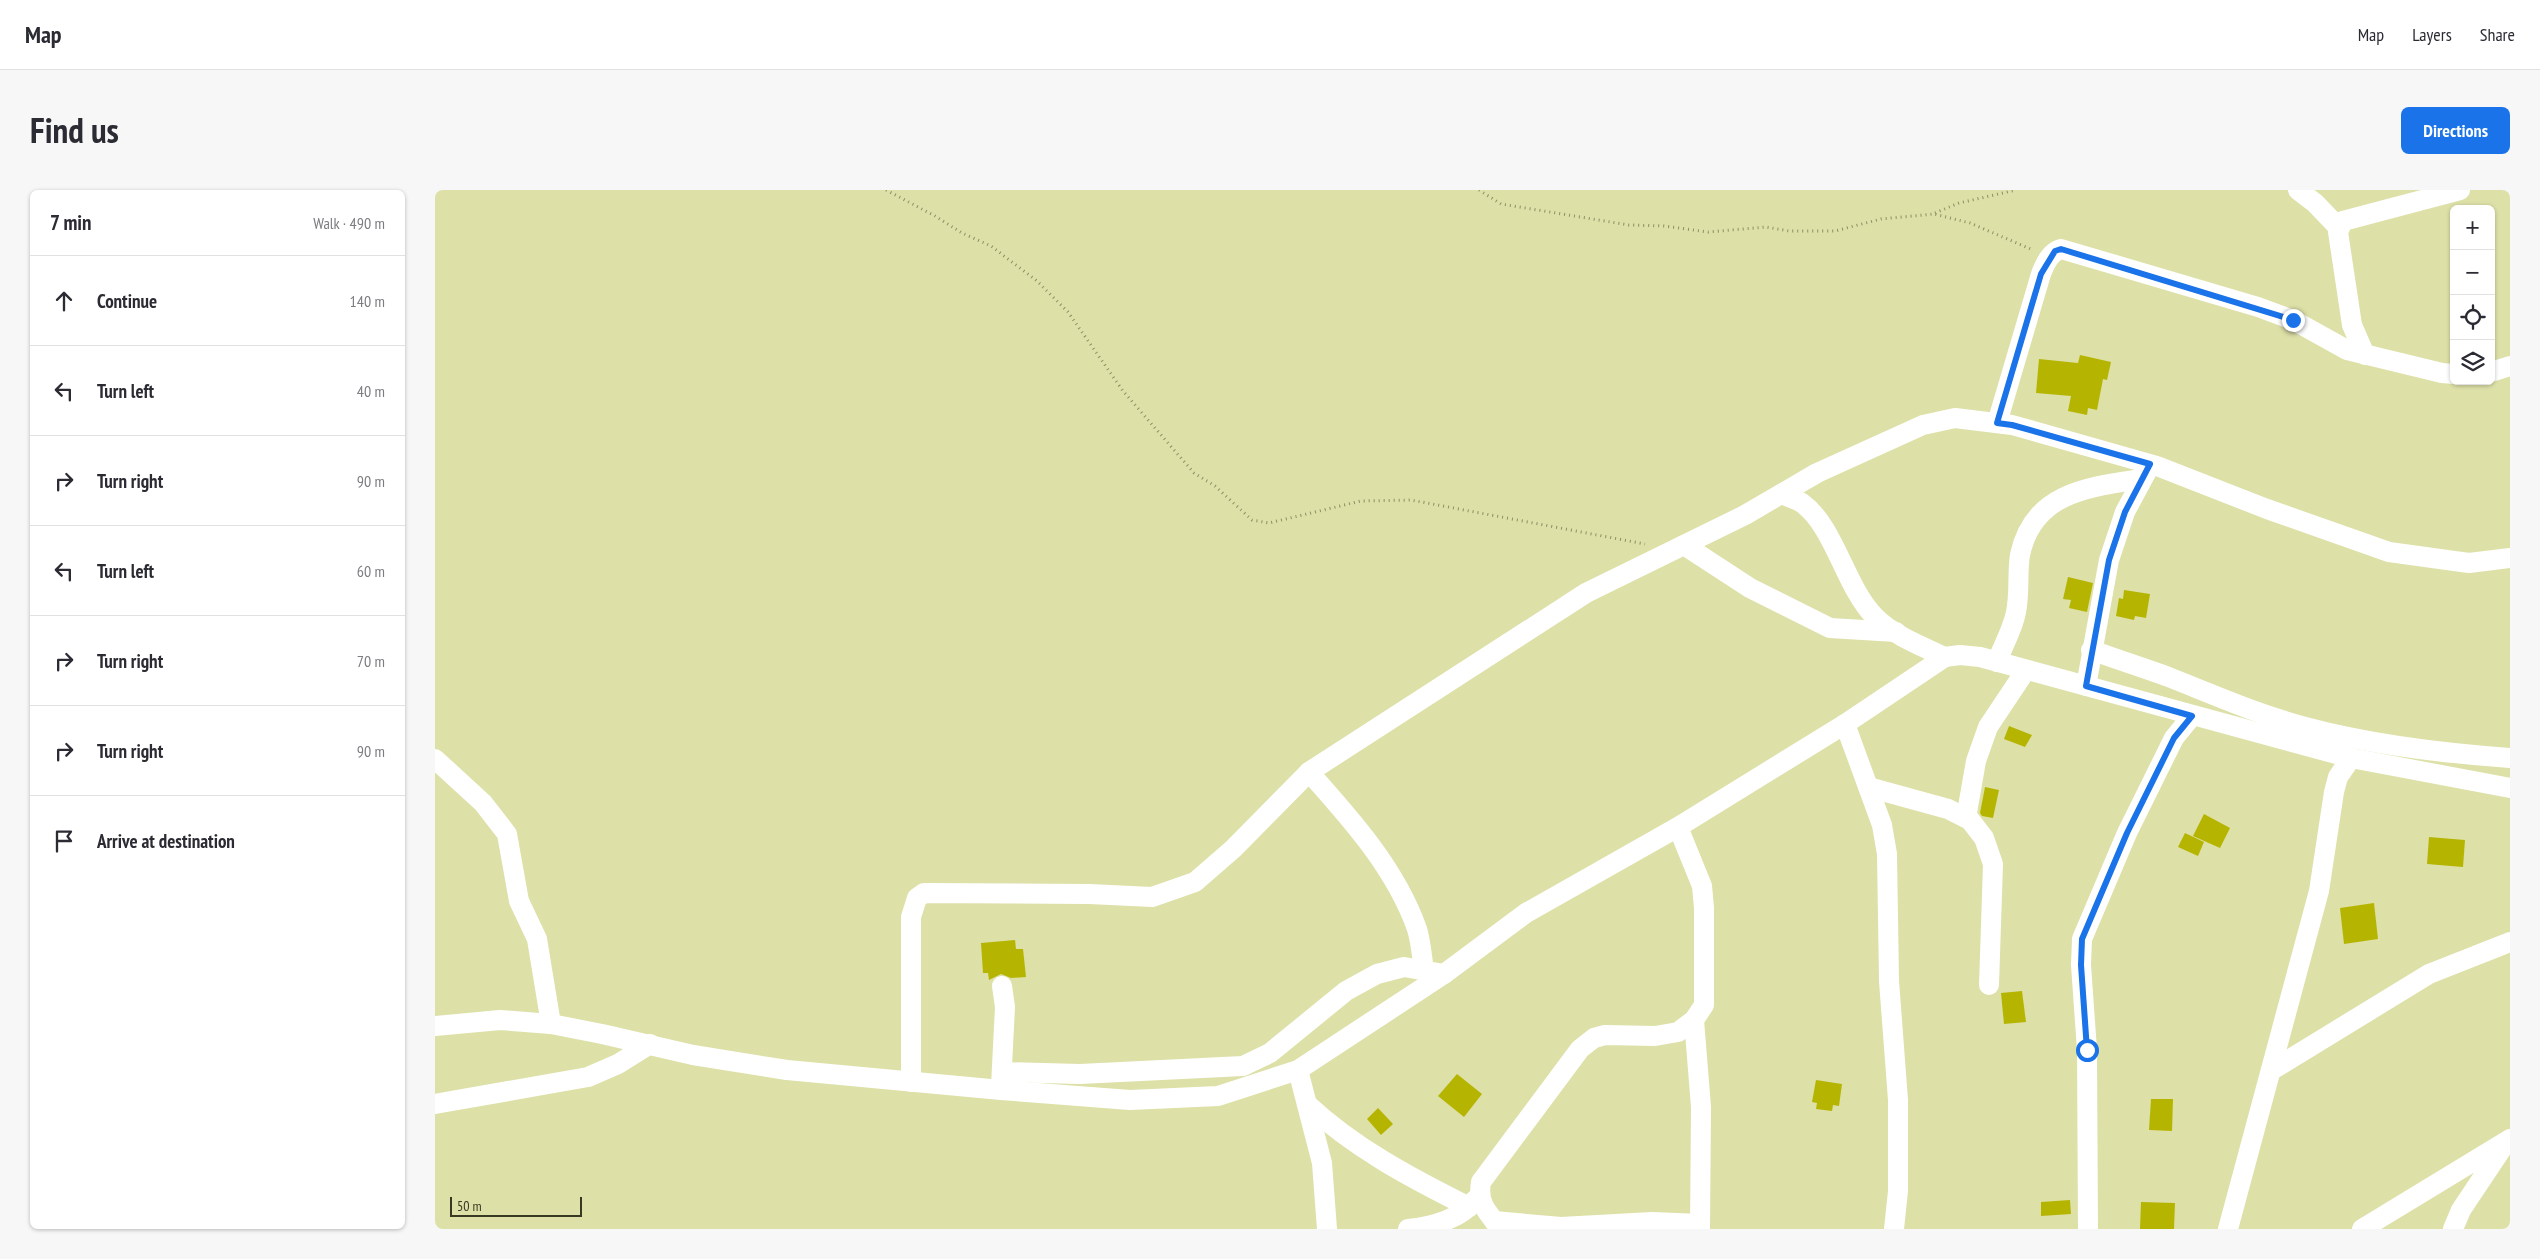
<!DOCTYPE html>
<meta charset="utf-8">
<style>
body{margin:0;font-family:"PT Sans Narrow",sans-serif;background:#f7f7f7;color:#2b2b33}
.controls{position:absolute;right:15px;top:15px;display:grid;overflow:hidden;border-radius:8px;box-shadow:0 1px 4px #0004}
.controls button{width:45px;height:45px;display:grid;place-items:center;padding:0;border:0;border-bottom:1px solid #e1e1e2;background:#fff;color:#2b2b33;font:25px sans-serif}
.scale{position:absolute;left:15px;bottom:12px;width:132px;box-sizing:border-box;padding-left:5px;border:2px solid #383922;border-top:0;font-size:14px;line-height:18px;white-space:nowrap;color:#383922;-webkit-text-stroke:4px #dde0a7;paint-order:stroke}
.stop{position:absolute;width:15px;height:15px;margin:-11px;border:4px solid #1a73e8;border-radius:50%;background:#fff}
.stop.end{background:#1a73e8;border-color:#fff;box-shadow:0 1px 5px #0008}
.list{margin:0;padding:0;list-style:none}
h2{display:flex;justify-content:space-between;align-items:center;height:65px;margin:0;padding:0 20px;font-size:21px}
h2 small{font-size:16px;font-weight:400;color:#7c7c81}
.list li{display:grid;grid-template-columns:32px 1fr auto;gap:15px;align-items:center;box-sizing:border-box;height:90px;padding:0 20px;border-top:1px solid #e1e1e2}
.list b{display:block;font-size:19px;white-space:nowrap}
.list em{font-size:16px;font-style:normal;color:#7c7c81}
.icon{flex:none;width:28px;height:28px;fill:none;stroke:currentColor;stroke-width:2;stroke-linecap:round;stroke-linejoin:round}
.map{position:relative;flex:none;width:2075px;height:1039px;overflow:hidden;border-radius:8px}
header{display:flex;align-items:center;gap:30px;box-sizing:border-box;height:70px;padding:0 25px;background:#fff;border-bottom:1px solid #e1e1e2}
header strong{font-size:24px}
nav{display:flex;gap:28px;margin-inline-start:auto;font-size:18px}
.intro{display:flex;align-items:center;justify-content:space-between;box-sizing:border-box;height:120px;padding:0 30px}
h1{margin:0;font-size:35px}
.button{padding:12px 22px;border-radius:8px;background:#1a73e8;color:#fff;font-size:18px;font-weight:700}
main{display:flex;gap:30px;padding:0 30px}
aside{flex:1;background:#fff;border-radius:8px;box-shadow:0 1px 4px #0004}
.map>svg:first-child{display:block}
.building{fill:#b5b501}
.lines{fill:none;stroke-linecap:round;stroke-linejoin:round}
.path{stroke:#8d8f66;stroke-width:3;stroke-dasharray:1 4;stroke-linecap:butt}
.minor{stroke:#fff;stroke-width:20}
.route{stroke:#1a73e8;stroke-width:6}
</style>
<header>
<strong>Map</strong>
<nav><a>Map</a><a>Layers</a><a>Share</a></nav>
</header>
<div class="intro"><h1>Find us</h1><a class="button">Directions</a></div>
<main>
<aside>
<h2>7 min<small>Walk · 490 m</small></h2>
<ul class="list">
<li><svg class="icon" aria-label="ahead" viewBox="0 0 24 24"><path d="M12 20V5M6 11l6-6 6 6"/></svg><div><b>Continue</b></div><em>140 m</em></li>
<li><svg class="icon" aria-label="left" viewBox="0 0 24 24"><path d="M17 20v-9H6M10 6l-5 5 5 5"/></svg><div><b>Turn left</b></div><em>40 m</em></li>
<li><svg class="icon" aria-label="right" viewBox="0 0 24 24"><path d="M7 20v-9h11M14 6l5 5-5 5"/></svg><div><b>Turn right</b></div><em>90 m</em></li>
<li><svg class="icon" aria-label="left" viewBox="0 0 24 24"><path d="M17 20v-9H6M10 6l-5 5 5 5"/></svg><div><b>Turn left</b></div><em>60 m</em></li>
<li><svg class="icon" aria-label="right" viewBox="0 0 24 24"><path d="M7 20v-9h11M14 6l5 5-5 5"/></svg><div><b>Turn right</b></div><em>70 m</em></li>
<li><svg class="icon" aria-label="right" viewBox="0 0 24 24"><path d="M7 20v-9h11M14 6l5 5-5 5"/></svg><div><b>Turn right</b></div><em>90 m</em></li>
<li><svg class="icon" aria-label="arrive" viewBox="0 0 24 24"><path d="M6 21V4h12l-3 4 3 4H6"/></svg><div><b>Arrive at destination</b></div></li>
</ul>
</aside>
<div class="map">
<svg width="2075" height="1039" viewBox="0 0 2075 1039">
<rect width="100%" height="100%" fill="#dde0a7"/>
<g class="building">
<polygon points="1645,165 1676,172 1672,190 1668,189 1662,220 1653,218 1652,225 1633,221 1636,206 1601,203 1604,169 1643,173"/>
<polygon points="1633,387 1658,393 1652,422 1634,418 1636,410 1628,409"/>
<polygon points="1689,400 1715,404 1711,428 1700,426 1699,430 1681,426 1684,408 1688,409"/>
<polygon points="1574,536 1597,545 1590,557 1569,549"/>
<polygon points="1550,597 1564,600 1558,628 1547,626 1545,623"/>
<polygon points="1769,624 1795,638 1785,658 1758,646"/>
<polygon points="1750,643 1769,652 1763,666 1743,657"/>
<polygon points="1994,647 2030,650 2028,677 1992,674"/>
<polygon points="1939,713 1943,749 1909,754 1905,718"/>
<polygon points="580,750 581,759 588,759 591,787 576,788 566,784 554,790 553,783 548,783 546,753"/>
<polygon points="1587,801 1591,832 1569,834 1566,803"/>
<polygon points="1022,884 1047,904 1029,927 1003,906"/>
<polygon points="1381,890 1407,894 1404,916 1398,915 1397,921 1381,919 1382,913 1377,912"/>
<polygon points="1716,909 1738,909 1737,941 1714,940"/>
<polygon points="943,918 958,934 946,945 932,929"/>
<polygon points="1635,1010 1636,1024 1606,1026 1606,1012"/>
<polygon points="1706,1012 1740,1013 1739,1039 1705,1039"/>
</g>
<g class="lines">
<g class="path">
<polyline points="451,0 500,26 527,43 556,56 602,91 633,122 688,201 759,283 780,296 817,330 834,333 926,311 976,310 1210,354"/>
<polyline points="1044,0 1066,14 1194,35 1229,36 1273,42 1331,37 1354,41 1400,41 1446,29 1499,24 1535,33 1598,60"/>
<polyline points="1500,23 1524,13 1581,0"/>
</g>
<g class="minor">
<polyline points="1863,0 1880,13 1904,38"/>
<polyline points="1930,165 1917,135 1903,42 1908,31 2025,0"/>
<polyline points="2056,182 2075,176"/>
<path d="M1562,233L1606,84C1610,74 1615,62 1626,59L1823,117L1858,130L1912,160L2007,183L2019,184"/>
<path d="M1346,304C1353,307 1361,309 1367,313C1400,337 1410,397 1440,427C1458,445 1486,456 1510,467"/>
<polyline points="1249,355 1315,398 1395,438 1461,442"/>
<path d="M1656,460C1681,469 1706,477 1731,486C1777,504 1822,524 1870,537C1937,555 2005,563 2075,568"/>
<path d="M1562,472C1568,455 1578,439 1581,422C1585,403 1582,383 1585,365C1598,302 1654,297 1707,289"/>
<polyline points="1651,496 1674,370 1690,322 1712,281"/>
<polyline points="1410,534 1447,635 1452,664 1454,791 1463,910 1463,1001 1459,1039"/>
<polyline points="0,569 48,613 72,644 84,711 102,749 116,834"/>
<path d="M874,582C916,629 961,679 982,739C986,752 987,767 989,781"/>
<polyline points="1433,597 1513,619 1535,630 1549,648 1558,674 1554,795"/>
<polyline points="1531,628 1541,571 1553,537 1591,480"/>
<polyline points="1259,830 1266,917 1265,1039"/>
<polyline points="0,836 65,830 116,834 167,844 258,865 352,880 566,900 695,910 783,906 863,880 1009,784 1091,723 1243,637 1410,534 1510,467 1525,465 1545,467 1916,568 2075,598"/>
<polyline points="863,880 887,973 892,1039"/>
<polyline points="1837,880 1994,784 2075,752"/>
<polyline points="568,882 645,884 808,876 835,863 911,801 942,784 969,777 1009,784"/>
<polyline points="476,892 476,727 482,708 489,703 654,704 717,707 760,692 798,659 874,582 1151,403 1310,325 1382,283 1488,235 1520,228 1577,235 1722,276 1832,319 1954,362 2034,373 2075,368"/>
<polyline points="566,896 570,817 567,796"/>
<polyline points="0,914 153,887 183,874 215,854"/>
<path d="M872,914C919,958 976,988 1034,1017"/>
<polyline points="1059,1031 1126,1037 1217,1032 1265,1034"/>
<path d="M973,1039C996,1037 1026,1029 1040,1010"/>
<path d="M1066,1039C1053,1023 1042,1014 1046,992L1145,859L1159,848L1170,845L1220,846L1243,842L1259,830L1269,815V718L1267,696L1243,637"/>
<polyline points="1653,1039 1652,860 1646,775 1647,749 1692,643 1739,548 1757,526"/>
<polyline points="1793,1039 1884,701 1899,602 1903,587 1916,568"/>
<polyline points="1927,1039 2075,949"/>
<polyline points="2018,1039 2026,1020 2070,954"/>
</g>
</g>
<g class="lines">
<polyline class="route" points="1652,860 1646,775 1647,749 1692,643 1739,548 1757,526 1651,496 1674,370 1690,322 1715,274 1577,235 1562,233 1606,84 1620,61 1626,59 1858,130"/>
</g>
</svg>
<div class="controls">
<button>+</button>
<button>−</button>
<button><svg class="icon" aria-label="locate" viewBox="0 0 24 24"><circle cx="12" cy="12" r="6"/><path d="M12 2v4M12 18v4M2 12h4M18 12h4"/></svg></button>
<button><svg class="icon" aria-label="layers" viewBox="0 0 24 24"><path d="M12 4l9 5-9 5-9-5zM3 14l9 5 9-5"/></svg></button>
</div>
<div class="scale">50 m</div>
<div class="stop" style="left:1652px;top:860px"></div>
<div class="stop end" style="left:1858px;top:130px"></div>
</div>
</main>
